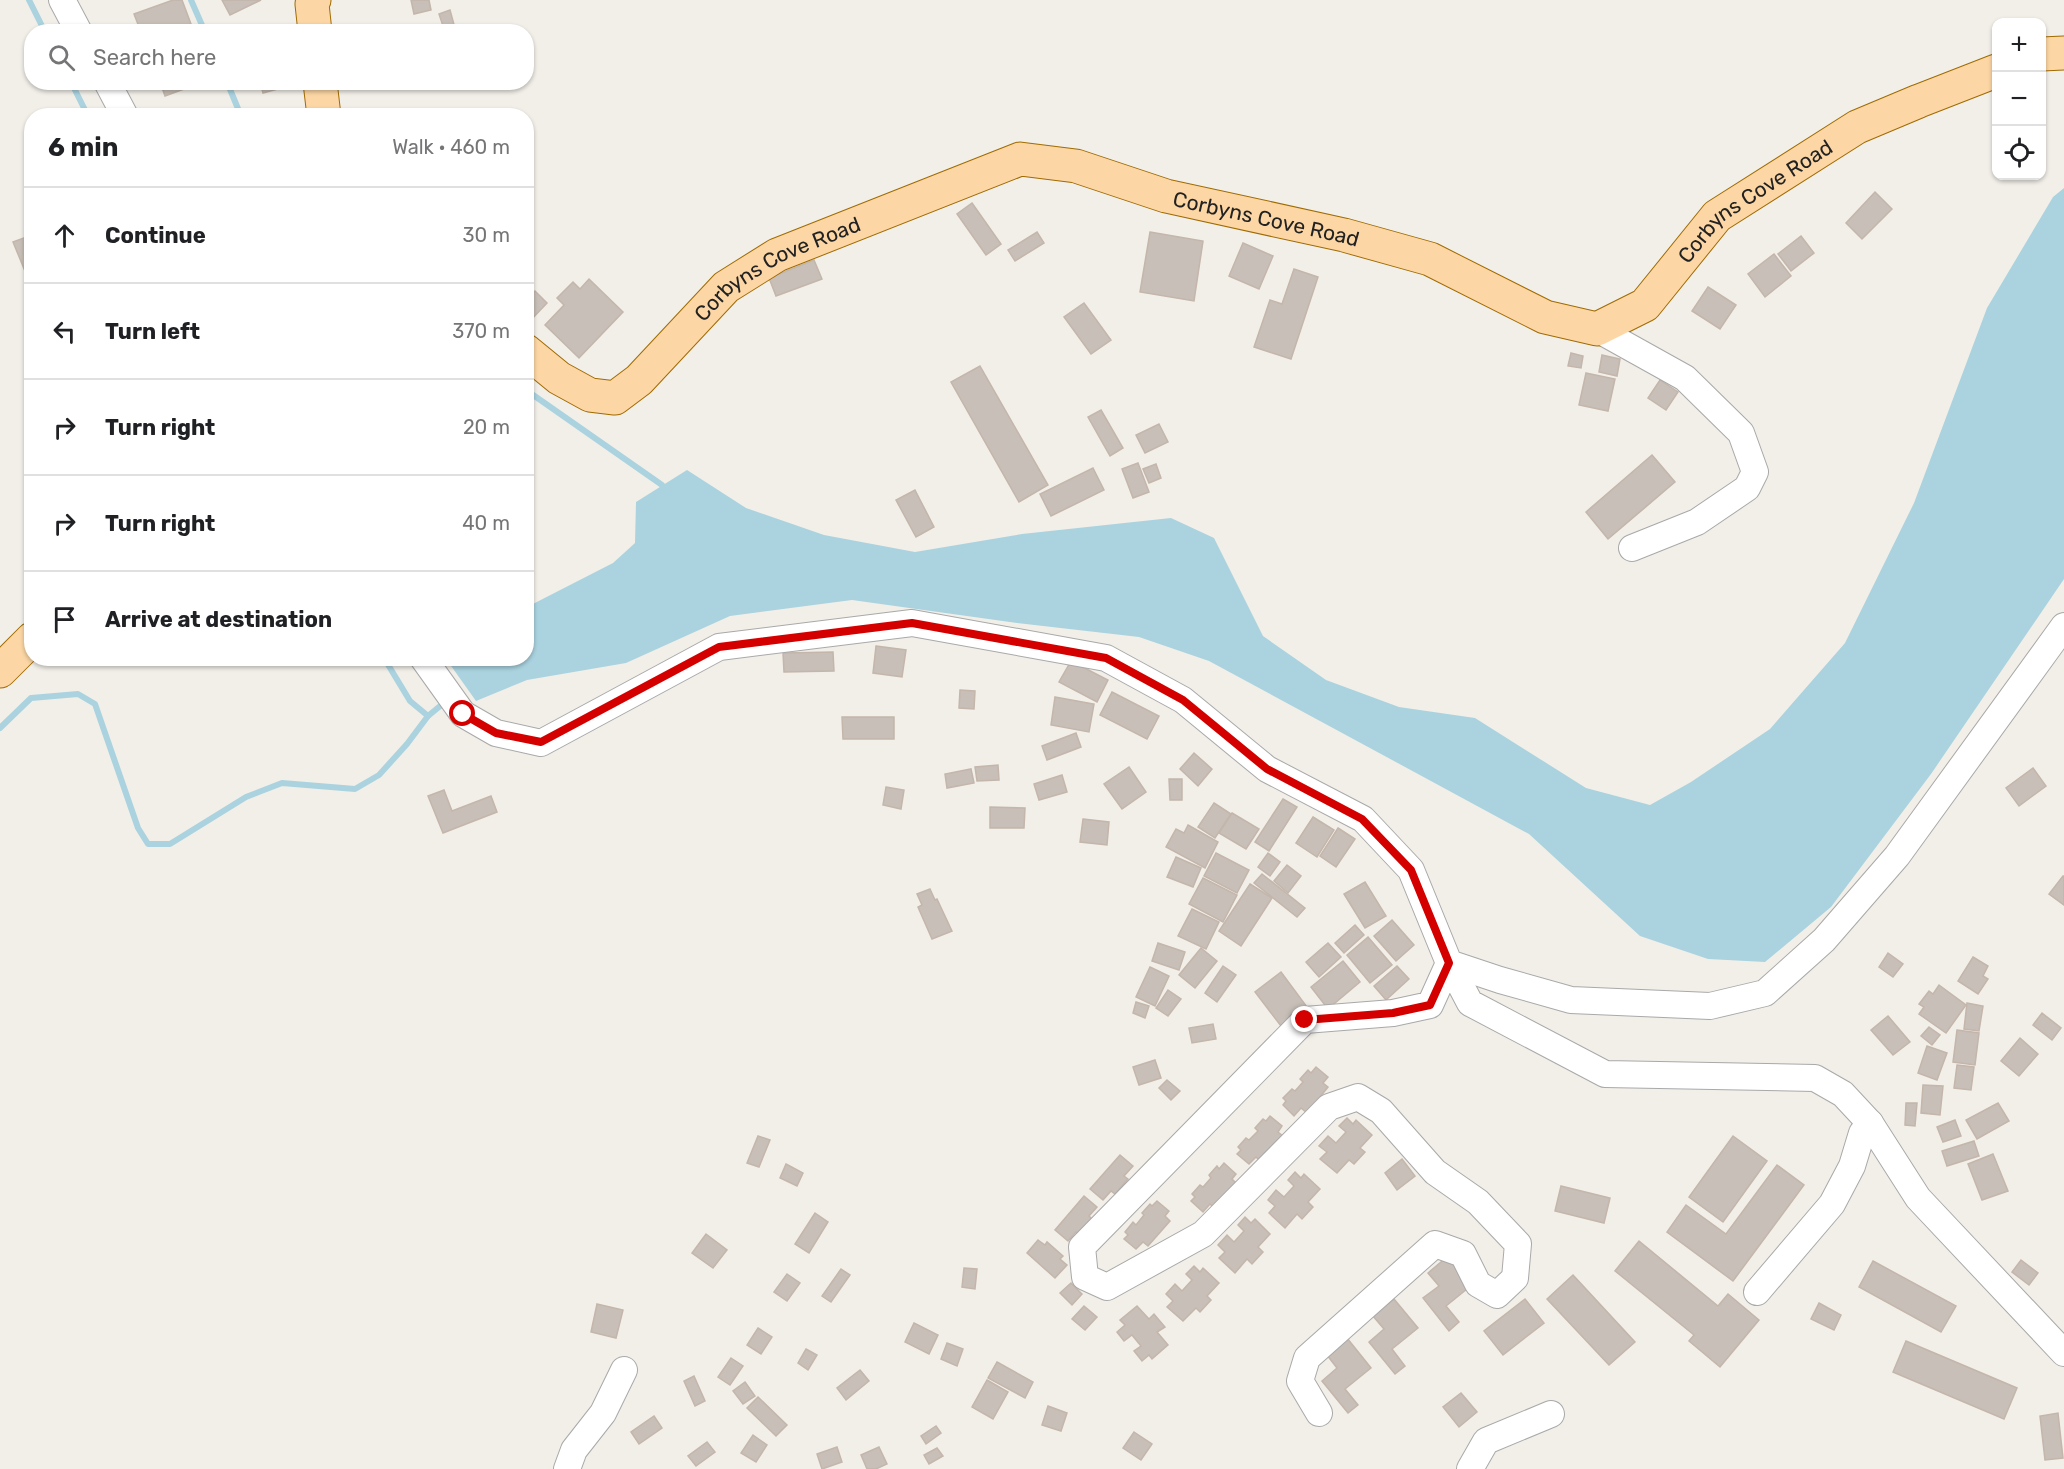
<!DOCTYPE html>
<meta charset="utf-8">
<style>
body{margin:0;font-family:Rubik,sans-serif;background:#f6f6f6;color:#202124}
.controls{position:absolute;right:18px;top:18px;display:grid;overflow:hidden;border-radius:12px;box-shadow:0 2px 4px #0004}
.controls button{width:54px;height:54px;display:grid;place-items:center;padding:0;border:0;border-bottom:2px solid #e0e0e0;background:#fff;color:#202124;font:30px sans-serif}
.stop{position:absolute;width:18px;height:18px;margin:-14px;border:4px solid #d40000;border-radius:50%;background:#fff}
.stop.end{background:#d40000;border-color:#fff;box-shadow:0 2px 6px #0008}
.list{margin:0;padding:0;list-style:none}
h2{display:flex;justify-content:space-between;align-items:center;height:78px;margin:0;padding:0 24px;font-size:26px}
h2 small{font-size:20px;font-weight:400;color:#757577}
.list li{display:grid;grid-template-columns:39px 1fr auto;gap:18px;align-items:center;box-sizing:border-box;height:96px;padding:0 24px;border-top:2px solid #e0e0e0}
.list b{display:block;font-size:22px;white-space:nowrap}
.list em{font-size:20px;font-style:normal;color:#757577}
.icon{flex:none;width:33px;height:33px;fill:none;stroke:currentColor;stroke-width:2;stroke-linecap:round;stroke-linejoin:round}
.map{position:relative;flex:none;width:2064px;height:1469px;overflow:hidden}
.search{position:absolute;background:#fff;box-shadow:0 2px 4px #0004;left:24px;top:24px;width:510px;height:66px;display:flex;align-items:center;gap:15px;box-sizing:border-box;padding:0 21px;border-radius:24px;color:#757577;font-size:22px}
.panel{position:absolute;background:#fff;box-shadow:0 2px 4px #0004;left:24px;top:108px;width:510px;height:558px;border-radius:24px}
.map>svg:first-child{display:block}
.water{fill:#aad3df}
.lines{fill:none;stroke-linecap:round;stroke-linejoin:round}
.stream{stroke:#aad3df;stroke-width:6}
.building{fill:#c7bfb8;stroke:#c4b6ab;stroke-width:1.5}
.minor-casing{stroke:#a9a9a9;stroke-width:28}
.major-casing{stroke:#a06b00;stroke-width:35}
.minor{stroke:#fff;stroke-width:26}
.major{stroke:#fcd6a4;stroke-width:33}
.route{stroke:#d40000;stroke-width:8}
.labels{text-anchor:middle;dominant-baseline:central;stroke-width:4.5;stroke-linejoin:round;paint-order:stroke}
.street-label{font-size:21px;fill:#222;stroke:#fff}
</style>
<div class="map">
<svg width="2064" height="1469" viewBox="0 0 2064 1469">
<rect width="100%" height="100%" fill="#f2efe9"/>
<polygon class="water" points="2064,188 2064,579 1931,774 1831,907 1765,962 1708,959 1640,936 1529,834 1209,661 1139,637 1017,623 852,600 730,616 626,663 527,680 476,701 449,663 456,659 526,658 527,607 613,563 635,543 636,502 687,470 746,508 824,535 915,552 1022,534 1171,518 1214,538 1263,636 1326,680 1399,707 1475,718 1586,788 1650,805 1691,782 1770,729 1845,643 1914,503 1987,308 2053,197"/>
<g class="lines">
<g class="stream">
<polyline points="29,0 45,32"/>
<polyline points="191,0 205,32"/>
<polyline points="71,82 88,116"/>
<polyline points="227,82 241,116"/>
<polyline points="526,390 662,485"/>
<polyline points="384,658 410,701 428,716 445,702"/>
<polyline points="0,728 31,698 78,694 95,704 138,828 148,844 170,844 246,797 282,783 355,789 379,775 407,744 428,716"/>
</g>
</g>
<g class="building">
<polygon points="173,0 182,0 194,32 141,32 134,14"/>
<polygon points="222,0 261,0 230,15"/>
<polygon points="411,0 429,0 431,10 414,14"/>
<polygon points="450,10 456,32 445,32 439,14"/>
<polygon points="160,82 203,82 165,96"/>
<polygon points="260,82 283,82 285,87 263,93"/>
<polygon points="1875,192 1892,209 1862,239 1846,223"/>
<polygon points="972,203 1001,244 986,255 957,214"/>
<polygon points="1037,232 1044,243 1015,261 1008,250"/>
<polygon points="1150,232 1203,241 1194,301 1140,292"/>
<polygon points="32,235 32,274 27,276 13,242"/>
<polygon points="1801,236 1814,253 1791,271 1778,254"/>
<polygon points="1243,243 1273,256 1259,289 1229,276"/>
<polygon points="1774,254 1791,276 1765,297 1748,274"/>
<polygon points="814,260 822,279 776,296 769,278"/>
<polygon points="1294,269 1318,277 1291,359 1254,347 1270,300 1282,304"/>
<polygon points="589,279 623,312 579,358 545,325 564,305 557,298 573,282 580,289"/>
<polygon points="1708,287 1736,305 1720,329 1692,311"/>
<polygon points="535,291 547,303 530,321 526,317 526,300"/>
<polygon points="1084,303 1111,340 1091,354 1064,317"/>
<polygon points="1571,353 1583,356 1581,368 1568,366"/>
<polygon points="1602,355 1620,359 1617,376 1599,372"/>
<polygon points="980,366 1048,485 1019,502 951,382"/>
<polygon points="1586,373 1615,379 1608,411 1579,405"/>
<polygon points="1660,380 1678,392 1666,410 1648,398"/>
<polygon points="1101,410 1123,448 1110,456 1088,417"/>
<polygon points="1159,424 1168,442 1145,453 1136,435"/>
<polygon points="1652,455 1675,482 1608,539 1586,512"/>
<polygon points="1138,463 1149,492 1133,498 1122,469"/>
<polygon points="1156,464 1161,478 1149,483 1143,469"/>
<polygon points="1093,468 1104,490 1051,516 1040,494"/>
<polygon points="915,490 934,527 916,537 896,500"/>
<polygon points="876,646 906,650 902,677 873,673"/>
<polygon points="833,652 834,671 784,672 783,653"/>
<polygon points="1071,661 1108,680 1097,702 1059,682"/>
<polygon points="960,690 975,691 974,709 959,708"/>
<polygon points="1112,692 1159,716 1147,739 1100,715"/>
<polygon points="1055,697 1094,704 1089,732 1051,725"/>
<polygon points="842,717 894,717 894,739 843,739"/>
<polygon points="1076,733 1081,747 1047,760 1042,746"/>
<polygon points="1194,753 1212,769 1198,786 1180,769"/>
<polygon points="998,765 999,780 977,781 975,767"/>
<polygon points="1129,767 1146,792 1122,809 1104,784"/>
<polygon points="2033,768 2046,786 2019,806 2006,788"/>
<polygon points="971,769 974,783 947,788 945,774"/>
<polygon points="1062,775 1067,792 1039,800 1034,784"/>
<polygon points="1169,779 1182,779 1182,800 1170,800"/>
<polygon points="886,787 904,790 901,809 883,805"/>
<polygon points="444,790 452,811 491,796 497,812 443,833 428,796"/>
<polygon points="1283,799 1297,807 1269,851 1255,842"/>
<polygon points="1214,803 1231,814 1215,838 1198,827"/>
<polygon points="990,807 1025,808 1024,828 990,828"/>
<polygon points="1232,813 1259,829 1246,849 1219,833"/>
<polygon points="1313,817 1334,830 1317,857 1296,843"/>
<polygon points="1083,819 1109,822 1107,845 1080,842"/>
<polygon points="1188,825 1218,842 1205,868 1166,847 1176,829 1184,833"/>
<polygon points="1338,828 1355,839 1336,867 1320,856"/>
<polygon points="1216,853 1249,870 1237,893 1204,876"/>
<polygon points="1268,853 1280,862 1270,876 1258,867"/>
<polygon points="1176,857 1201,868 1193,887 1167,877"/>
<polygon points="1287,865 1301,876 1288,893 1274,881"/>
<polygon points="1262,874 1305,908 1297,917 1254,883"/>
<polygon points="2063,876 2064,876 2064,905 2049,894"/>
<polygon points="1203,878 1237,895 1223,922 1189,904"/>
<polygon points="1365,882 1386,916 1365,928 1344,894"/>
<polygon points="1250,884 1272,898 1241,946 1219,931"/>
<polygon points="930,889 935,900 937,899 952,931 932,939 918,907 922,905 917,894"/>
<polygon points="1192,909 1219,922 1206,949 1178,936"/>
<polygon points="1392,920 1414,945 1396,961 1374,936"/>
<polygon points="1355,925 1364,935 1344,953 1335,943"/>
<polygon points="1368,937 1392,965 1370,983 1347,955"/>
<polygon points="1158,943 1185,952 1179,970 1152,961"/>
<polygon points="1328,943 1341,957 1319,977 1306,962"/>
<polygon points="1201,948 1217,961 1195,988 1179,975"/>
<polygon points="1888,953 1903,964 1893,977 1879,967"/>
<polygon points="1973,957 1988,966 1983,976 1988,979 1978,994 1958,981"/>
<polygon points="1343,961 1360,982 1328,1009 1311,987"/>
<polygon points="1223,966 1236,975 1217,1002 1205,993"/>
<polygon points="1397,966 1409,979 1386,1000 1374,986"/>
<polygon points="1150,967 1169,976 1155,1006 1136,997"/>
<polygon points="1281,972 1307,1007 1281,1026 1255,992"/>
<polygon points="1939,985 1966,1005 1946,1033 1919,1014 1924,1007 1919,1004 1929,991 1933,994"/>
<polygon points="1168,990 1181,999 1168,1016 1156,1008"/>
<polygon points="1136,1002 1149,1006 1145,1018 1133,1013"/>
<polygon points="1967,1003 1983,1006 1979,1031 1964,1029"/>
<polygon points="2042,1013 2061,1028 2052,1040 2033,1025"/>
<polygon points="1888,1016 1910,1042 1893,1055 1871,1030"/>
<polygon points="1213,1024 1216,1039 1192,1043 1189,1028"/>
<polygon points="1929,1027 1940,1035 1932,1045 1921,1036"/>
<polygon points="1957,1030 1979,1033 1975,1065 1953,1062"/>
<polygon points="2020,1038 2038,1054 2019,1076 2001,1061"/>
<polygon points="1927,1046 1947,1053 1937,1080 1918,1073"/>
<polygon points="1155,1060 1161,1078 1139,1085 1133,1067"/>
<polygon points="1957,1065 1974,1067 1971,1090 1954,1088"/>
<polygon points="1316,1067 1328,1077 1323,1083 1328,1087 1307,1113 1301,1108 1294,1116 1283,1105 1286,1101 1283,1098 1292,1089 1295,1091 1303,1082 1300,1079 1308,1070 1311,1073"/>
<polygon points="1167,1080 1180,1091 1171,1100 1159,1088"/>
<polygon points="1923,1085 1943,1086 1940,1115 1921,1113"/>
<polygon points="1906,1103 1917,1103 1915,1126 1905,1125"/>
<polygon points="1998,1103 2009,1121 1977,1139 1966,1120"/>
<polygon points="1270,1116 1282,1126 1278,1132 1283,1136 1261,1162 1256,1157 1249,1164 1237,1154 1241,1150 1238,1147 1246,1138 1249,1140 1258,1131 1255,1128 1263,1119 1266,1121"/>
<polygon points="1347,1118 1353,1124 1356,1120 1372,1135 1360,1148 1365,1152 1354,1164 1349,1160 1337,1173 1320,1159 1327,1152 1319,1146 1328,1136 1336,1143 1346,1132 1339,1126"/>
<polygon points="1955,1120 1961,1136 1943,1142 1937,1127"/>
<polygon points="758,1136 770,1140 759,1167 747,1163"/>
<polygon points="1733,1136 1767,1161 1723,1222 1689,1197"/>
<polygon points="1974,1141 1979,1156 1947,1166 1942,1151"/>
<polygon points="1993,1154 2008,1191 1982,1200 1968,1164"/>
<polygon points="1120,1155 1133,1166 1124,1176 1128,1179 1115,1194 1111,1191 1103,1200 1090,1189"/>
<polygon points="1402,1159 1415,1176 1397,1190 1385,1173"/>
<polygon points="1224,1163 1236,1174 1232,1179 1237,1184 1215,1209 1210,1204 1203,1212 1191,1201 1195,1197 1192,1194 1200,1185 1203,1187 1211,1178 1209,1175 1217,1166 1219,1169"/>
<polygon points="786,1164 803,1173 797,1186 780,1178"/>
<polygon points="1777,1165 1804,1185 1733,1281 1667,1232 1686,1205 1726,1234"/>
<polygon points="1295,1172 1301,1178 1304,1174 1320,1189 1308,1202 1313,1207 1302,1219 1297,1214 1285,1228 1269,1213 1275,1206 1268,1200 1276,1190 1284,1197 1294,1186 1288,1180"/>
<polygon points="1561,1186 1610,1198 1604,1223 1555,1211"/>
<polygon points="1084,1196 1097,1207 1089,1216 1093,1220 1079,1235 1076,1232 1068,1241 1055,1230"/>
<polygon points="1157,1201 1169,1211 1165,1216 1170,1221 1148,1246 1143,1242 1136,1249 1124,1239 1128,1235 1125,1232 1133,1222 1136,1225 1144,1215 1142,1213 1150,1204 1152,1206"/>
<polygon points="815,1213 828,1222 809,1253 795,1244"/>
<polygon points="1245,1217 1251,1223 1255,1219 1270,1234 1258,1247 1263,1252 1252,1264 1247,1259 1235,1273 1219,1258 1225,1252 1218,1245 1227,1235 1234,1242 1244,1231 1238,1225"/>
<polygon points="706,1234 727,1250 713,1268 692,1253"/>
<polygon points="1038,1240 1045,1245 1047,1242 1063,1256 1060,1259 1067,1265 1055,1278 1027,1253"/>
<polygon points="1639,1241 1718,1306 1728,1294 1759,1320 1720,1367 1689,1341 1694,1335 1615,1271"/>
<polygon points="1448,1256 1472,1285 1446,1306 1459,1322 1449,1331 1423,1298 1439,1286 1428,1273"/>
<polygon points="2021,1260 2038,1273 2029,1285 2012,1272"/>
<polygon points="1873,1261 1956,1306 1941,1332 1859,1287"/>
<polygon points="1194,1266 1200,1272 1203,1268 1219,1283 1207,1296 1211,1300 1200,1312 1196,1308 1183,1321 1167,1307 1173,1301 1166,1294 1175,1284 1182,1291 1192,1280 1186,1274"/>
<polygon points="964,1268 977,1269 975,1289 962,1287"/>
<polygon points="841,1269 850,1275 831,1302 822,1296"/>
<polygon points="787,1274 800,1283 787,1301 774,1292"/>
<polygon points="1573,1275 1635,1342 1609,1365 1547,1299"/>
<polygon points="1071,1283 1082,1294 1072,1305 1060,1293"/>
<polygon points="1394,1299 1418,1328 1392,1349 1405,1366 1395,1374 1369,1342 1384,1329 1373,1316"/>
<polygon points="1525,1299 1544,1323 1503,1355 1484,1331"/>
<polygon points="1819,1303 1841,1315 1834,1330 1811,1319"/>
<polygon points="597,1304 623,1310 616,1338 591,1332"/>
<polygon points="1084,1306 1097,1317 1085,1330 1072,1319"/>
<polygon points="1137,1306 1149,1319 1154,1314 1165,1327 1157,1332 1168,1345 1152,1359 1149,1355 1142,1361 1134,1351 1141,1346 1132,1335 1124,1341 1117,1332 1125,1325 1120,1320"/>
<polygon points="914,1323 938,1335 929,1354 905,1342"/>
<polygon points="758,1328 772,1337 761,1354 747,1345"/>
<polygon points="1347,1338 1371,1368 1345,1389 1358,1405 1348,1413 1322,1381 1337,1368 1327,1355"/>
<polygon points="1906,1341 2017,1388 2004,1419 1893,1372"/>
<polygon points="947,1343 963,1349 957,1366 941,1359"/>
<polygon points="806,1349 817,1355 808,1370 798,1363"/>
<polygon points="731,1358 743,1366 730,1385 718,1377"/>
<polygon points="997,1362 1033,1382 1025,1398 988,1378"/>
<polygon points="860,1370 869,1381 846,1400 837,1388"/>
<polygon points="694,1376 705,1401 695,1406 684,1381"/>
<polygon points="987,1380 1008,1392 993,1419 972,1407"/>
<polygon points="745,1382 755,1396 743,1404 733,1391"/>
<polygon points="1461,1393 1477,1412 1459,1427 1443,1407"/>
<polygon points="758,1397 787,1425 776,1436 747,1408"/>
<polygon points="1048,1406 1067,1413 1061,1431 1042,1425"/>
<polygon points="2058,1413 2063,1458 2045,1460 2040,1416"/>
<polygon points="654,1416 662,1428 639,1444 631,1432"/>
<polygon points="936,1426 941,1433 926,1444 921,1436"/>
<polygon points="1134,1432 1152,1444 1141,1460 1123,1448"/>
<polygon points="753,1435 767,1445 756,1462 741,1453"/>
<polygon points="707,1442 715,1452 696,1466 688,1456"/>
<polygon points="837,1447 842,1462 822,1469 817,1454"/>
<polygon points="879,1447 887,1464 876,1469 867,1469 861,1455"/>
<polygon points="937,1448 943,1456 929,1464 924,1455"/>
</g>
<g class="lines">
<g class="minor-casing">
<g id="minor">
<polyline points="62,0 79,32"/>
<polyline points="107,82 125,116"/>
<polyline points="1597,329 1685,378 1741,433 1755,472 1747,488 1697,522 1632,548"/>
<polyline points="423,658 463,714 496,733 541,743 719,647 912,623 1106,658 1183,700 1267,769 1363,819 1411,870 1449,963 1500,980 1571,1000 1710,1006 1765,993 1824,940 1897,856 2064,626"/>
<polyline points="1757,1292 1832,1204 1852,1166 1862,1133 1870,1123"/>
<polyline points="1319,1413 1300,1381 1307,1358 1435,1244 1463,1254 1478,1284 1497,1295 1515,1278 1518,1244 1478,1202 1435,1172 1381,1111 1358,1097 1329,1107 1203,1234 1107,1287 1085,1277 1082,1247 1305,1020 1393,1013 1430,1005 1449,963 1470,1003 1605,1074 1815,1078 1843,1094 1870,1123 1918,1198 2064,1353"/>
<polyline points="567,1469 574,1450 603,1413 624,1370"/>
<polyline points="1470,1469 1486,1441 1551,1414"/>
</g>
</g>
<g class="major-casing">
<g id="major">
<polyline points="314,0 312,4 315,32"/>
<polyline points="2042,54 2064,53"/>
<polyline points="320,82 324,116"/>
<path id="s1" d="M526,351L559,378L590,395L615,398L639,380L726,287L777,255L1020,159L1076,166L1166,196L1344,235L1430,259L1545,317L1597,329L1645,305L1717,216L1857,127L1919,101L1996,71"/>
<polyline points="0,671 32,639"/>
</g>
</g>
<use href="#minor" class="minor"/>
<use href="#major" class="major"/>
</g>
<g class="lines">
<polyline class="route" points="463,714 496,733 541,742 719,647 912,623 1106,658 1183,700 1267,769 1362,819 1411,870 1449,963 1430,1005 1393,1013 1305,1020"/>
</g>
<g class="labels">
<g class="street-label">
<text stroke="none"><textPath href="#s1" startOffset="1394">Corbyns Cove Road</textPath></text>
<text stroke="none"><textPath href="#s1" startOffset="836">Corbyns Cove Road</textPath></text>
<text stroke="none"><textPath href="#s1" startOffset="314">Corbyns Cove Road</textPath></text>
</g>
</g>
</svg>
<div class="controls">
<button>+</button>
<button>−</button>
<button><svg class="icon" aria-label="locate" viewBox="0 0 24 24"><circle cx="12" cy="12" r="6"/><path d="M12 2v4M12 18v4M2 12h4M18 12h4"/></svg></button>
</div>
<div class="stop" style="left:463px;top:714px"></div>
<div class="stop end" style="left:1305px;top:1020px"></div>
<div class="search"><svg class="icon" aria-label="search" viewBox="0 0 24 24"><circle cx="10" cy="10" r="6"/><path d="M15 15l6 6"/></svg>Search here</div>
<section class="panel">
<h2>6 min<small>Walk · 460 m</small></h2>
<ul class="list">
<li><svg class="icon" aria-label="ahead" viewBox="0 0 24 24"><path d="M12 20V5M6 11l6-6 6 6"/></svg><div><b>Continue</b></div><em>30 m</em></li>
<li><svg class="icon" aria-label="left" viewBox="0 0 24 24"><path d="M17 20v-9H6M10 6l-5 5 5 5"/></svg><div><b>Turn left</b></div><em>370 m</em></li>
<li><svg class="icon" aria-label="right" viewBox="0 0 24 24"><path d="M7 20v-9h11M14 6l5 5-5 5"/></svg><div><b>Turn right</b></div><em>20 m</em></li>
<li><svg class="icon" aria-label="right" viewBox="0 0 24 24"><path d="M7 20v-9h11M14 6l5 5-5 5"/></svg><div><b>Turn right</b></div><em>40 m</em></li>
<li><svg class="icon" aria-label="arrive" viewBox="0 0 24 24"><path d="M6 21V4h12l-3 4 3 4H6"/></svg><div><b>Arrive at destination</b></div></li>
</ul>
</section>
</div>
